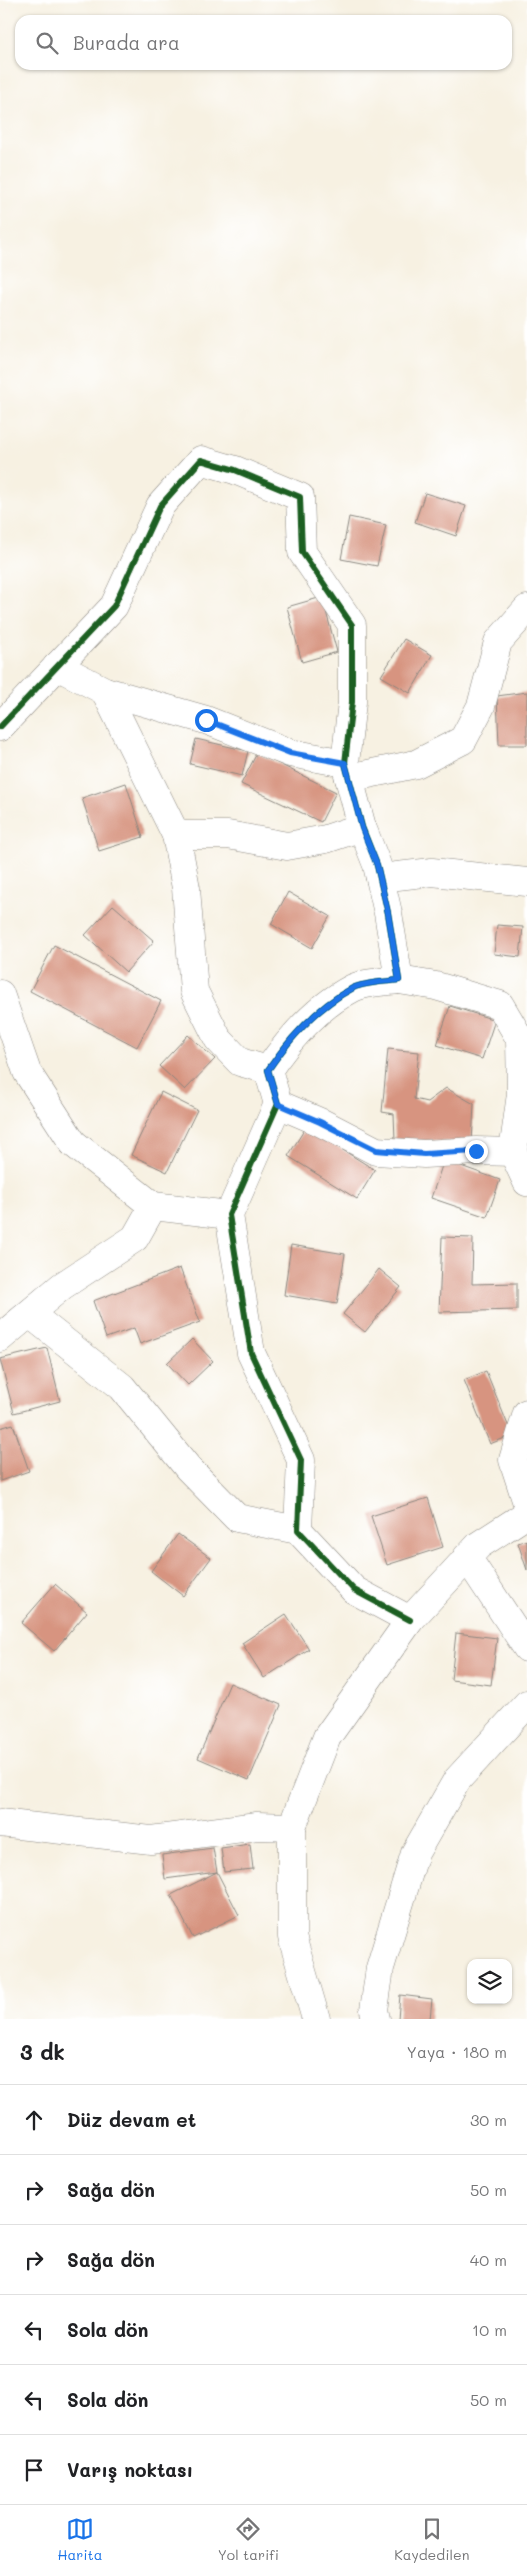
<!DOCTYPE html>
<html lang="tr">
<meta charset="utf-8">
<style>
body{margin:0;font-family:Mali,sans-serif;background:#f6f6f6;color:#202124}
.controls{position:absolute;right:15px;bottom:15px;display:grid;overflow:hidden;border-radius:10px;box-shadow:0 1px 4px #0004}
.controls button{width:45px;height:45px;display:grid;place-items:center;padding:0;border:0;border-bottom:1px solid #e0e0e0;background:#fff;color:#202124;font:25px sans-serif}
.stop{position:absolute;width:15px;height:15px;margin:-11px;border:4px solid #1a73e8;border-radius:50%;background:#fff}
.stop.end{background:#1a73e8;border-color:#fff;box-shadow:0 1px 5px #0008}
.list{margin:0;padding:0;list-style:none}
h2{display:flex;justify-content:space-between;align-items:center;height:65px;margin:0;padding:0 20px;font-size:21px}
h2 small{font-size:16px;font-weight:400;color:#757577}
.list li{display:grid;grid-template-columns:32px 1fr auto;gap:15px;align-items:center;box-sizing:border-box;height:70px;padding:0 20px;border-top:1px solid #e0e0e0}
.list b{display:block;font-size:19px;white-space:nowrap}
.list em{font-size:16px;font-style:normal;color:#757577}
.icon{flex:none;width:28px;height:28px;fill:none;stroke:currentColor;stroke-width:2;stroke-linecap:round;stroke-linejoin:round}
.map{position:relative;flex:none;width:527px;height:2019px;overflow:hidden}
.search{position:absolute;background:#fff;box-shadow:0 1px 4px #0004;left:15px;right:15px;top:15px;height:55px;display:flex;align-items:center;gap:12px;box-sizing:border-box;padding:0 18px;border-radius:15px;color:#757577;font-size:19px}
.sheet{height:485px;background:#fff}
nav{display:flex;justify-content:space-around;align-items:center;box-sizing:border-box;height:70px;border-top:1px solid #e0e0e0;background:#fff;font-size:14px;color:#757577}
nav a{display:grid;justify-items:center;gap:2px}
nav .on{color:#1a73e8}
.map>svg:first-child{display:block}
.building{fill:#d79480}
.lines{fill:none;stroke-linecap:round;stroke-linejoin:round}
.minor-casing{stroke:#8a867f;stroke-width:29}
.tertiary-casing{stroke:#8a867f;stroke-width:29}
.minor{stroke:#fff;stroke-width:28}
.tertiary{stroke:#fff;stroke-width:28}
.cycleway-casing{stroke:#fff;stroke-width:9}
.cycleway{stroke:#1b5e20;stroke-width:6}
.route{stroke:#1a73e8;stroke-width:6}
</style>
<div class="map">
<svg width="527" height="2019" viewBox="0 0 527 2019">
<rect width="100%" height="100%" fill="#fff"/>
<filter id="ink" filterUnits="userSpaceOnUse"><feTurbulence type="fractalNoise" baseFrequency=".02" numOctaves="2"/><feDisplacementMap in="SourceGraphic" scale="10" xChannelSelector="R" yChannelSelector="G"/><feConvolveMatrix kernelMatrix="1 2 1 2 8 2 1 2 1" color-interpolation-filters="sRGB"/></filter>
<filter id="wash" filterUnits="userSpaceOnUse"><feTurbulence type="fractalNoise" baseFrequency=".0096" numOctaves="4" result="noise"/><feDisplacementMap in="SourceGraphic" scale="20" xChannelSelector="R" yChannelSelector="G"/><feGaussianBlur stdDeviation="1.12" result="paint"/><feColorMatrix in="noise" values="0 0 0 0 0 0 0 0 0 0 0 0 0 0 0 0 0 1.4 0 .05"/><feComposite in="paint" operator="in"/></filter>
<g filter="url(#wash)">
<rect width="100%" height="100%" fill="#f7f1e2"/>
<g id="blocks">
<g class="building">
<polygon points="425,493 466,506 456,536 415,522"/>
<polygon points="349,517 386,525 377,566 341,559"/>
<polygon points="322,597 337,652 302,662 287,607"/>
<polygon points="404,639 432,655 410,693 381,676"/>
<polygon points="527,692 527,745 499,745 497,696"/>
<polygon points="196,739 248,751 242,776 190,764"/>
<polygon points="257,753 336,792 321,822 241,784"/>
<polygon points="126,783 143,837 99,851 82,798"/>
<polygon points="288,892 330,916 312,948 271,924"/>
<polygon points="113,905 154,941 126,972 85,935"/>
<polygon points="497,925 523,927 520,957 494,954"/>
<polygon points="54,945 161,1001 137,1047 30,991"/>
<polygon points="450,1006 495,1020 482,1059 437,1045"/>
<polygon points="188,1035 215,1059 185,1090 159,1066"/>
<polygon points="388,1049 419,1052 414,1099 427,1102 446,1088 474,1104 472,1143 395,1140 394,1114 382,1112"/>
<polygon points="161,1092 197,1110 167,1172 131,1155"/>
<polygon points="306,1127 375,1170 357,1199 288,1156"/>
<polygon points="444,1160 500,1180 487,1217 431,1198"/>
<polygon points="442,1237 473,1238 472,1284 517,1283 517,1310 439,1312"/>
<polygon points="291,1245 345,1254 337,1304 284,1295"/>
<polygon points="180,1268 200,1322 140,1344 134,1328 106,1338 93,1301"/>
<polygon points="379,1269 401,1287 365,1332 343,1314"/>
<polygon points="192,1339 213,1361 188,1385 167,1363"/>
<polygon points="47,1348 60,1401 14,1413 0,1359"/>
<polygon points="486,1371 512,1435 490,1444 464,1380"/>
<polygon points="13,1424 29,1471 0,1481 0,1428"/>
<polygon points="428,1498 443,1547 387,1565 371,1516"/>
<polygon points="178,1534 211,1558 183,1596 151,1571"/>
<polygon points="527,1540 527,1570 518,1543"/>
<polygon points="55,1584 87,1612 54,1651 21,1623"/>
<polygon points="286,1614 309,1649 264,1678 242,1643"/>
<polygon points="456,1633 497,1638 491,1685 451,1680"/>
<polygon points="230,1683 281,1705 249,1780 198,1758"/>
<polygon points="250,1844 253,1869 224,1872 221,1848"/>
<polygon points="213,1848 217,1872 165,1879 162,1855"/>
<polygon points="217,1872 239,1915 193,1938 171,1895"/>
<polygon points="400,1995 432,1999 430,2019 398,2019"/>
</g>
</g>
</g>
<g filter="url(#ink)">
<use href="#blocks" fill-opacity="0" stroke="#8a867f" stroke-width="1"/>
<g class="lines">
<g class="minor-casing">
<g id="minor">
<polyline points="57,666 105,691 206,720 290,753 345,763"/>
<polyline points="105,691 176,835 228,835 287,846 326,839 362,827"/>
<path d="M0,727L114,606L160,506L201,460L235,470L300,497L302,552L352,625V702L345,763L362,827L377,865L388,913L399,980C385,982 365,982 353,988C318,1006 290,1038 268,1070L278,1104L229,1215L251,1353L301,1460L298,1530L354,1590L410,1620"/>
<polyline points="349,778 416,764 463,740 481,706 498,642 527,609"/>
<polyline points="176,835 186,888 194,991 218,1039 240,1062 268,1070"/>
<polyline points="380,878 432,872 527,882"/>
<polyline points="399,980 436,986 500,1005 520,1039 521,1094 513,1152 527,1182"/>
<polyline points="0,994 27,1072 73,1143 153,1206 229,1215"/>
<polyline points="278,1104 320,1122 376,1151 424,1154 476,1151 513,1152"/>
<polyline points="30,1314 122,1387 188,1468 237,1518 298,1530"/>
<polyline points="0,1338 62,1286 135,1238 153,1206"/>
<polyline points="527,1413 513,1460 527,1503"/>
<polyline points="467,1557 527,1648"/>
<polyline points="0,1823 151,1840 257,1826 292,1827"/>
<polyline points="376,2019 374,2010 380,1968 415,1853 457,1780 527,1704"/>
</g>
</g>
<g class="tertiary-casing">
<polyline id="tertiary" points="316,2019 292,1937 292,1827 327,1737 410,1620 479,1545 527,1514"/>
</g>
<use href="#minor" class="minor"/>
<use href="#tertiary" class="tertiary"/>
<g class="cycleway-casing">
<path id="cycleway" d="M0,727L114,606L160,506L201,460L235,470L300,497L302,552L352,625V702L345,763L362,827L377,865L388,913L399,980C385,982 365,982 353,988C318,1006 290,1038 268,1070L278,1104L229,1215L251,1353L301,1460L298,1530L354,1590L410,1620"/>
</g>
<use href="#cycleway" class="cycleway"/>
</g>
</g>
<g class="lines" filter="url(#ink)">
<path class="route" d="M206,720L290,753L345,763L362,828L377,865L388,913L399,980C385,982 365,982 353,988C318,1006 290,1038 268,1070L278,1104L320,1122L376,1150L424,1154L476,1151"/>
</g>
</svg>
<div class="controls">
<button><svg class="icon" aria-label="layers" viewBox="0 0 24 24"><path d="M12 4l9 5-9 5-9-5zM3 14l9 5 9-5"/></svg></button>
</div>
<div class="stop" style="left:206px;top:720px"></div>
<div class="stop end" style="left:476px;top:1151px"></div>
<div class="search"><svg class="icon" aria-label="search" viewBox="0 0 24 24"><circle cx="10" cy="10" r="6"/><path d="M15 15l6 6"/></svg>Burada ara</div>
</div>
<section class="sheet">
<h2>3 dk<small>Yaya · 180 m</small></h2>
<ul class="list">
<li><svg class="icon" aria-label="ahead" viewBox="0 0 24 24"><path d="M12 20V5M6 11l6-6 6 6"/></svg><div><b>Düz devam et</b></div><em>30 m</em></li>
<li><svg class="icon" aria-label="right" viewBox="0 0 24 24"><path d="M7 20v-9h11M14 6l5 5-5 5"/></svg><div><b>Sağa dön</b></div><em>50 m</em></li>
<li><svg class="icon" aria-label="right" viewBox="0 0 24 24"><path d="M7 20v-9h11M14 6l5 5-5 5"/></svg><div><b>Sağa dön</b></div><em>40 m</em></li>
<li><svg class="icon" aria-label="left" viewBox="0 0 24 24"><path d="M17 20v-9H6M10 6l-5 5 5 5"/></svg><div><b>Sola dön</b></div><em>10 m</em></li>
<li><svg class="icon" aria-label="left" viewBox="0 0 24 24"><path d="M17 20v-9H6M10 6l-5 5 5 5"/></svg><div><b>Sola dön</b></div><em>50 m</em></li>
<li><svg class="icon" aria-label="arrive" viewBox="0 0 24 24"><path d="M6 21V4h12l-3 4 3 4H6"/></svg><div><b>Varış noktası</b></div></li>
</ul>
</section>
<nav>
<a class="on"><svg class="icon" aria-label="map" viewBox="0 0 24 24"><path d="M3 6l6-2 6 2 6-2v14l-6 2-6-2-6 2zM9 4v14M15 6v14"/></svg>Harita</a>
<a><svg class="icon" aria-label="directions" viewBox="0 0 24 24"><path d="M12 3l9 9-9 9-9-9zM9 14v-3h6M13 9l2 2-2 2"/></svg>Yol tarifi</a>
<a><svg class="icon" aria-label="saved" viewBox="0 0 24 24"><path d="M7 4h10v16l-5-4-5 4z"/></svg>Kaydedilen</a>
</nav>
